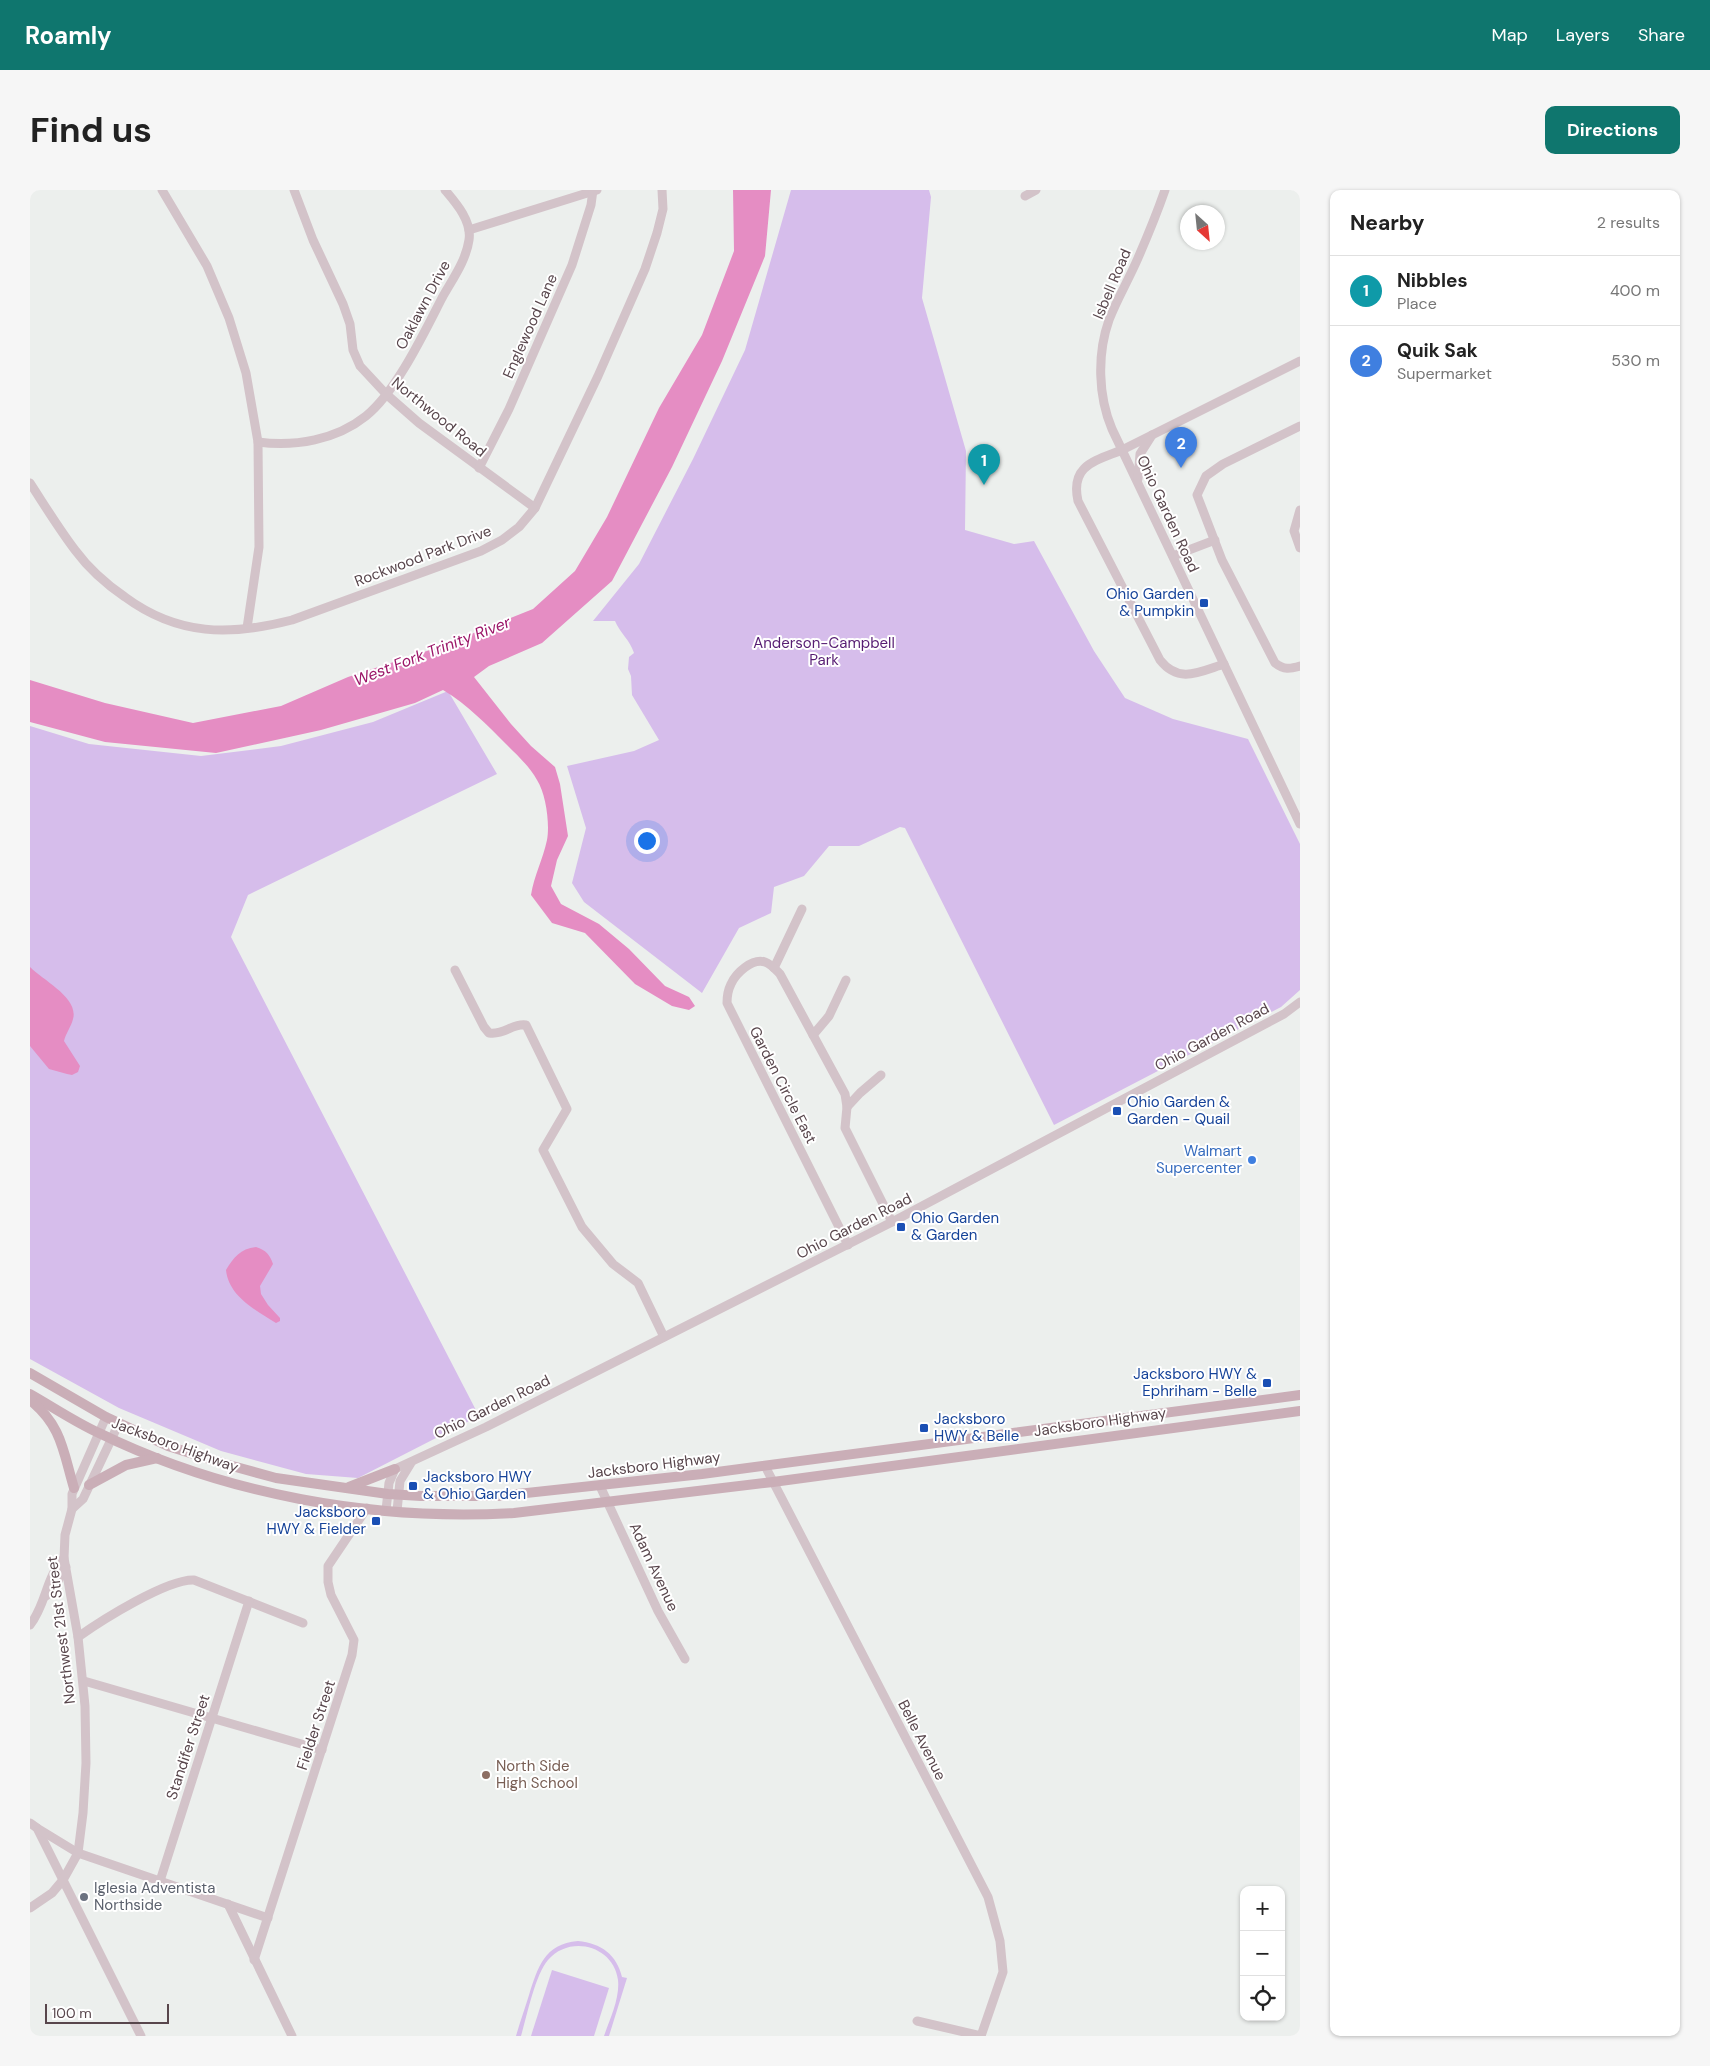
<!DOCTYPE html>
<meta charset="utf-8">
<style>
body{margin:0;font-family:"DM Sans",sans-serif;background:#f6f6f6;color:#222}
.controls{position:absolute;right:15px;bottom:15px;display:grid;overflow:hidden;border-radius:10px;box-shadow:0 1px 4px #0004}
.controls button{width:45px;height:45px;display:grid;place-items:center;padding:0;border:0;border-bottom:1px solid #e0e0e0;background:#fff;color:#222;font:25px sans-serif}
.compass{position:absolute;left:1150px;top:15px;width:45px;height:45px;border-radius:50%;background:#fff;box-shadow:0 1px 4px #0004;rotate:153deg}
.scale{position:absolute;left:15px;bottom:12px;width:124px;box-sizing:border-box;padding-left:5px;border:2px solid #58464c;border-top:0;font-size:14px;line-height:18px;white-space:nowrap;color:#58464c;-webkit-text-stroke:4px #fff;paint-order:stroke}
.you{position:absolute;left:616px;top:650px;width:18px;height:18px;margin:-12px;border:4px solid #fff;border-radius:50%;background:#1a73e8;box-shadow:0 0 0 8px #1a73e833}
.badge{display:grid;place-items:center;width:32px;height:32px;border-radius:50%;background:#0f766e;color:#fff;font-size:16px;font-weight:700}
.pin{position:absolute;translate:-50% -41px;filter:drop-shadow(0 1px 2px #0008)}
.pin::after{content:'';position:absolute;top:26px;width:18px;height:15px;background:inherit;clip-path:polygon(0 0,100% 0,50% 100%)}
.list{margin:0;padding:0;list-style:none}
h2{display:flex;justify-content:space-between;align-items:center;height:65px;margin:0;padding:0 20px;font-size:21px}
h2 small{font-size:16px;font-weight:400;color:#767676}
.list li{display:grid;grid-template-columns:32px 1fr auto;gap:15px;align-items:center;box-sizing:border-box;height:70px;padding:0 20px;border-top:1px solid #e0e0e0}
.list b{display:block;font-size:19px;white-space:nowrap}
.list p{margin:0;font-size:16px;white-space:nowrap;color:#767676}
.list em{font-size:16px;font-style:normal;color:#767676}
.icon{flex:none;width:28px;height:28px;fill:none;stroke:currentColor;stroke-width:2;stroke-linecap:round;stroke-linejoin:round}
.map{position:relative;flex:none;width:1270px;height:1846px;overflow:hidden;border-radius:10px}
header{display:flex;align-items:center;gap:30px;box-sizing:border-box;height:70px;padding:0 25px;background:#0f766e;color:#fff}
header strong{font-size:24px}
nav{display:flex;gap:28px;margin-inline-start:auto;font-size:18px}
.intro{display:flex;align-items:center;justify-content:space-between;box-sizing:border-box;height:120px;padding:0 30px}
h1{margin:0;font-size:35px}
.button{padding:12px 22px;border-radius:10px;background:#0f766e;color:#fff;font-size:18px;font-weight:700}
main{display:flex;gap:30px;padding:0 30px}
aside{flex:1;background:#fff;border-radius:10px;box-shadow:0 1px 4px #0004}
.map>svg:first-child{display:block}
.green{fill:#d6bdeb}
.water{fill:#e58dc3}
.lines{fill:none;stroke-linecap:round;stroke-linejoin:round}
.minor{stroke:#d3c3c9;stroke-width:9}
.major{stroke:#caaeb7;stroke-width:10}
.transit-dot{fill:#1a4fb4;stroke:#fff;stroke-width:2}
.shop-dot{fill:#3f7fe0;stroke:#fff;stroke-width:2}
.education-dot{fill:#8d6e63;stroke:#fff;stroke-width:2}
.worship-dot{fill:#6b7280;stroke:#fff;stroke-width:2}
.labels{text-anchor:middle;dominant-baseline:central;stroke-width:4;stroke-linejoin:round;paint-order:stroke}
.street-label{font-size:15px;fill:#58464c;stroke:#fff}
.transit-label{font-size:15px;fill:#164399;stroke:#fff;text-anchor:start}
.park-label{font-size:15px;fill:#571d73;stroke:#fff}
.shop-label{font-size:15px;fill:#366cbe;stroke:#fff;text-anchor:end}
.education-label{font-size:15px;fill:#785e54;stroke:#fff;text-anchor:start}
.worship-label{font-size:15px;fill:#5b616d;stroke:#fff;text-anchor:start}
.water-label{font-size:16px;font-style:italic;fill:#9b1668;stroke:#fff}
</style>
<header>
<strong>Roamly</strong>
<nav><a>Map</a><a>Layers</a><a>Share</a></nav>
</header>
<div class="intro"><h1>Find us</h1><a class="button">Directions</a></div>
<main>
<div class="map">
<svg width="1270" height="1846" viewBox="0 0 1270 1846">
<rect width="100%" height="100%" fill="#ecefed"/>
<g class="green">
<path d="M761,0H899L901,7L892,108L936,261L935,340L984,354L1004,351L1064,461L1095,508L1143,529L1218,549L1270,654V800L1251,817L1024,935L875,638L870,637L829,656H799L774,686L744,697L741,723L709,738L672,803L554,712L542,693L556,638L537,576L604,561L629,550L602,505L601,486L598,479L599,467L604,463C600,450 590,443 585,431H563L609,374L663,269L715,160Z"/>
<polygon points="418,501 467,584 218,705 201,747 449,1226 328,1288 276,1284 191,1261 89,1218 0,1169 0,536 59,554 171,566 251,556 343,532"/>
<path d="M548,1751C571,1753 587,1765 592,1787L597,1788L579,1846H574C580,1829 590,1808 588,1790C584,1756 540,1744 518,1770C505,1785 497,1826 491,1846H486C490,1832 495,1818 499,1805C508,1777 514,1754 548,1751Z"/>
<polygon points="522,1780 579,1798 564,1846 501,1846"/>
</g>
<g class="water">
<path d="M703,0H741L735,66L692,171L642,277L582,391L512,453L459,476L444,487L481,534L501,556L525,577L530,594L538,646L527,670L521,696L531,714L569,734L599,759L635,796L659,807L665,816L659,820L642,816L605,794L555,743L522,733L501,705C504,686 513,669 517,650C520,634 516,604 507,590C500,577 488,566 477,555C457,535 438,515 413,500L385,513L291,540L186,563L75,552L0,532V490L75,513L163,533L251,516L318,487L409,457L503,419L545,381L577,327L629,218L672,145L704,61Z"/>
<path d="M0,777C14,791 49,808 43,829C41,837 36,843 34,851L50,876L48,882L42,885L37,884L19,879L0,856Z"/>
<path d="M226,1057C236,1060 240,1065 243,1074L230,1096L231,1104L238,1115L250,1128V1131L246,1133C226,1120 199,1107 196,1080C204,1067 210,1059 226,1057Z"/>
</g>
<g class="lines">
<g class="minor">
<polyline points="132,0 177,76 199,128 216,183 228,252 229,357 217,438"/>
<polyline points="264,0 283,50 313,114 320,134 323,160 330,176 356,204 389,233 505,318"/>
<path d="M1135,0C1127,23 1118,45 1108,68C1099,89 1087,109 1079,130C1067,164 1068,206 1082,239L1270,634"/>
<polyline points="995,6 1006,0"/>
<polyline points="439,40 567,0"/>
<path d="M1270,236L1193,274L1176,286L1167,305L1192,370L1245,473C1254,480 1260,479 1270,476"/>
<path d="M228,252C265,257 306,250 336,226C366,202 394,143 412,108C422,90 436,71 439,50C442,31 426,13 415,0"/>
<polyline points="449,278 479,219 542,75 561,15 563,0"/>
<polyline points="1108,289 1110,264 1122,245"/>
<path d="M0,293C15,316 29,339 45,360C59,379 76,394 95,407C148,446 200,446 262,430L451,361L472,350L489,337L505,318L568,186L615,79L627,43L633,19L632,0"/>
<polyline points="1270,320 1264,341 1270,358"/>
<polyline points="1143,366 1185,350"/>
<path d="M1194,474C1169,482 1149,494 1130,470L1048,311C1040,275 1065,271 1092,260L1270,171"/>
<polyline points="744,778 772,719"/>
<path d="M425,780L454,837L459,843C475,845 482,833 496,835L537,919L513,960L552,1037L583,1074L608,1093L634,1147"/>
<polyline points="783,845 799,826 816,790"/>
<polyline points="817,917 830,903 851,885"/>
<path d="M818,1055L697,813C697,807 698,800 701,794C706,783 722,768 735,772C741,774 746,780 750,784L815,904L817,917L815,938L862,1032"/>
<polyline points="735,1276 958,1707 970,1751 973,1782 951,1846"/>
<polyline points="570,1296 628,1421 655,1469"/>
<polyline points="42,1319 53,1309 89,1233"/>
<polyline points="356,1320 359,1293 365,1279 456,1237 862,1032 1254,824 1270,812"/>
<polyline points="367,1321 370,1291 381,1273"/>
<polyline points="16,1406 22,1401 36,1377"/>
<path d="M0,1435C17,1413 15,1388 34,1368"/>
<path d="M48,1447C72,1430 137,1389 164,1390L273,1433"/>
<polyline points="54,1491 292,1560"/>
<polyline points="0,1633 7,1638 111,1846"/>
<polyline points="7,1638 48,1663 238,1728"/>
<polyline points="130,1691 219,1411"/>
<polyline points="198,1714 262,1846"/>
<polyline points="0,1718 22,1703 33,1690 48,1663 53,1623 56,1573 55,1516 48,1447 34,1368 35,1345 42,1319 42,1304 76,1227"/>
<polyline points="224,1770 322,1465 324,1450 301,1405 298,1392 298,1376 337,1318"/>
<polyline points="887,1831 951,1846"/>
</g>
<g class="major">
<polyline points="0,1183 76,1227 138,1256 195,1274 246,1288 358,1304 391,1306 468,1306 672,1284 1270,1205"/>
<path d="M0,1204C23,1217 45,1232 69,1243C196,1305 343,1331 484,1323L743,1292L1270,1221"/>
<path d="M0,1210C32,1236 33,1261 44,1298"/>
<polyline points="59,1295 96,1275 127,1268"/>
<polyline points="319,1297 365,1279"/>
</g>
</g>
<g class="transit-dot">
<rect x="1169" y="408" width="10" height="10" rx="2.5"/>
<rect x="1082" y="916" width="10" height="10" rx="2.5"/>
<rect x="866" y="1032" width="10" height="10" rx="2.5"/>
<rect x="1232" y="1188" width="10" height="10" rx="2.5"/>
<rect x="889" y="1233" width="10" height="10" rx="2.5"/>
<rect x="378" y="1291" width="10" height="10" rx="2.5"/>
<rect x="341" y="1326" width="10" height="10" rx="2.5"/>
</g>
<circle class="shop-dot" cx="1222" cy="970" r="5"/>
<circle class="education-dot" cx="456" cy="1585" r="5"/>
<circle class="worship-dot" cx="54" cy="1707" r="5"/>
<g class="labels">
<g class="street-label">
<text transform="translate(1082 94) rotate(-67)">Isbell Road</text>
<text transform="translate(393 115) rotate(-62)">Oaklawn Drive</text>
<text transform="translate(500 136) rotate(-66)">Englewood Lane</text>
<text transform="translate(409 227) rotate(39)">Northwood Road</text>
<text transform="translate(1138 324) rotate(65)">Ohio Garden Road</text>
<text transform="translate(393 366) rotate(-21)">Rockwood Park Drive</text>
<text transform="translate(1182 847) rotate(-28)">Ohio Garden Road</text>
<text transform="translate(753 895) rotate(63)">Garden Circle East</text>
<text transform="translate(824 1036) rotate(-27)">Ohio Garden Road</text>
<text transform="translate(462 1217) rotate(-26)">Ohio Garden Road</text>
<text transform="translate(1070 1232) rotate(-8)">Jacksboro Highway</text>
<text transform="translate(145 1255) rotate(20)">Jacksboro Highway</text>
<text transform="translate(624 1275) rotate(-7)">Jacksboro Highway</text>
<text transform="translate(624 1377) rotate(65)">Adam Avenue</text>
<text transform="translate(31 1440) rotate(-97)">Northwest 21st Street</text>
<text transform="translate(286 1535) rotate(-72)">Fielder Street</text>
<text transform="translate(892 1550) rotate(63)">Belle Avenue</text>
<text transform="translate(158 1557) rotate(-72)">Standifer Street</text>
</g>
<g class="transit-label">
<text x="1164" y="404" text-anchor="end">Ohio Garden<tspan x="1164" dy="17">&amp; Pumpkin</tspan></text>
<text x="1097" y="912">Ohio Garden &amp;<tspan x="1097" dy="17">Garden - Quail</tspan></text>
<text x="881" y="1028">Ohio Garden<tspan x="881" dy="17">&amp; Garden</tspan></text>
<text x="1227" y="1184" text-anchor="end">Jacksboro HWY &amp;<tspan x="1227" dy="17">Ephriham - Belle</tspan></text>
<text x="904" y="1229">Jacksboro<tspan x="904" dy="17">HWY &amp; Belle</tspan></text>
<text x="393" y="1287">Jacksboro HWY<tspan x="393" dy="17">&amp; Ohio Garden</tspan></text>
<text x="336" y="1322" text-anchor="end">Jacksboro<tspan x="336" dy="17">HWY &amp; Fielder</tspan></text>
</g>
<g class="park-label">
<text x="794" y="453">Anderson-Campbell<tspan x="794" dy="17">Park</tspan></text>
</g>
<g class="shop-label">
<text x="1212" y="961">Walmart<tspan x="1212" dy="17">Supercenter</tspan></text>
</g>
<g class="education-label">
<text x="466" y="1576">North Side<tspan x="466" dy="17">High School</tspan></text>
</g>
<g class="worship-label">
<text x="64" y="1698">Iglesia Adventista<tspan x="64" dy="17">Northside</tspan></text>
</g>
<g class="water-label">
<text transform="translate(402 461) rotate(-21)">West Fork Trinity River</text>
</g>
</g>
</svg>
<div class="controls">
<button>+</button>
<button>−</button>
<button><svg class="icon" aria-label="locate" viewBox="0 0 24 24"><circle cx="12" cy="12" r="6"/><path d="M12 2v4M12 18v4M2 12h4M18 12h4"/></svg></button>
</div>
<svg class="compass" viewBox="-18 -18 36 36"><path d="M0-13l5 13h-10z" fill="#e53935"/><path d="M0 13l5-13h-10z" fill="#767676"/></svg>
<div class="scale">100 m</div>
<div class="you"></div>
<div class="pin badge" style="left:954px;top:295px;background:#0f9aa8">1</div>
<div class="pin badge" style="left:1151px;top:278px;background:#3f7fe0">2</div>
</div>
<aside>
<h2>Nearby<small>2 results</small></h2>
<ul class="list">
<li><span class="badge" style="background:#0f9aa8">1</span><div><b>Nibbles</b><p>Place</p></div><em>400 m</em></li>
<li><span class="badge" style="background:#3f7fe0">2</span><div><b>Quik Sak</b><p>Supermarket</p></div><em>530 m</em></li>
</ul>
</aside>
</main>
